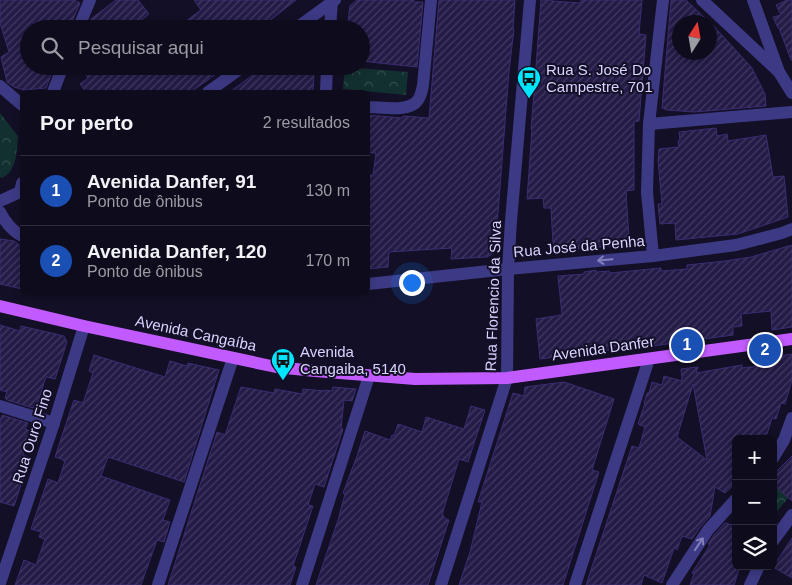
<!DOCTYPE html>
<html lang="pt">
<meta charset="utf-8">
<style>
body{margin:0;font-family:Helvetica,sans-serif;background:#171425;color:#f1f3f6}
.controls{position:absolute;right:15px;bottom:15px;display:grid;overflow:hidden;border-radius:8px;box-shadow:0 2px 8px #0003}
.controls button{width:45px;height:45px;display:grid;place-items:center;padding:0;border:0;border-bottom:1px solid #2e2b3b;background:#0e0b1c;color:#f1f3f6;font:25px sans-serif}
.compass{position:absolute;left:672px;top:15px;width:45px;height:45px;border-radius:50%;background:#0e0b1c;box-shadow:0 2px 8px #0003;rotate:11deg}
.you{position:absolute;left:411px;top:282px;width:18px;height:18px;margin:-12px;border:4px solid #fff;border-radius:50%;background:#1a73e8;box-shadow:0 0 0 8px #1a73e833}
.badge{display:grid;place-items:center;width:32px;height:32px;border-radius:50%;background:#7c3aed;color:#fff;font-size:16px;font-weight:700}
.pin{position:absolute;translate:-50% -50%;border:2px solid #fff;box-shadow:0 1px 5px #0006}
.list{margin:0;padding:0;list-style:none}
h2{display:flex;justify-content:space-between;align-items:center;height:65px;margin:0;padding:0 20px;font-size:21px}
h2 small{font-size:16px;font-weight:400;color:#9b9ba3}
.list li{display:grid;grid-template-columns:32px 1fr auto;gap:15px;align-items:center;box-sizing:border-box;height:70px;padding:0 20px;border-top:1px solid #2e2b3b}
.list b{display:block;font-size:19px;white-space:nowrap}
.list p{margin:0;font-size:16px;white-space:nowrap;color:#9b9ba3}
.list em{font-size:16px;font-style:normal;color:#9b9ba3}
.icon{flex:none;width:28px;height:28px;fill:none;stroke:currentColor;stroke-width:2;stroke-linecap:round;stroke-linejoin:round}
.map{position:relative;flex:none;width:792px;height:585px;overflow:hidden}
.search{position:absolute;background:#0e0b1c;box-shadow:0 2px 8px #0003;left:20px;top:20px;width:350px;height:55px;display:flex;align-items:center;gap:12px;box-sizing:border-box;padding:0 18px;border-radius:28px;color:#9b9ba3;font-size:19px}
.panel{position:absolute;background:#0e0b1c;box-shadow:0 2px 8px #0003;left:20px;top:90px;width:350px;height:205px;border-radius:8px}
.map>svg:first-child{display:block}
.forest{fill:url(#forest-crowns)}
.building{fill:url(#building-hatch);stroke:#3b2d73;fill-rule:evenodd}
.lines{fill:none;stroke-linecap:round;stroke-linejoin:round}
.minor{stroke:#3d3a85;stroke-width:12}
.major{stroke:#c25bff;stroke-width:12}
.oneway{stroke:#837fbc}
.labels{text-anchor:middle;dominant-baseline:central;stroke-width:4;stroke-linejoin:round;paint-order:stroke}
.poi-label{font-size:15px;fill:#d9d4ff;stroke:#130f26;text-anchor:start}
.street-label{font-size:15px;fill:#d9d4ff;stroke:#130f26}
</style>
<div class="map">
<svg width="792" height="585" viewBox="0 0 792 585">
<defs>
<pattern id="forest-crowns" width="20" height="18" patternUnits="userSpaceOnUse" patternTransform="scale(1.25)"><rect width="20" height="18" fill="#12302f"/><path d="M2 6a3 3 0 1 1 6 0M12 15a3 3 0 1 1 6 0" fill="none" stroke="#344d4e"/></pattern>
<pattern id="building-hatch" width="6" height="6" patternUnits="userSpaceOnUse" patternTransform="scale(1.25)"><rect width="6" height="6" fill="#241b47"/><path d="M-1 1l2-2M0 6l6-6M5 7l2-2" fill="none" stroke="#433b63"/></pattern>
</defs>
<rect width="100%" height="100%" fill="#130f26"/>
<g class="forest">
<polygon points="345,67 408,72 406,95 343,89"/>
<path d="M0,113L18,136C17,150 17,171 2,178L0,177Z"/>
<polygon points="773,485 789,497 773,516"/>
</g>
<g class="building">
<polygon points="0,0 74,0 80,3 69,29 51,29 33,22 34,29 29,29 29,66 52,66 51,75 46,88 24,90 14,87 7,82 1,57 9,52 0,23"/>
<polygon points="116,0 138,0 149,14 140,21 146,29 87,29 91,19"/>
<polygon points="194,0 296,0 259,29 175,29 201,10"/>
<polygon points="357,0 414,0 413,2 423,2 417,67 361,61 361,29 347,29 350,6"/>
<polygon points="439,0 515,0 513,29 514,29 509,71 495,252 487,257 451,259 452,248 389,252 388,267 368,269 368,175 373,175 376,153 368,153 368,115 402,118 403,116 429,118"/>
<polygon points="541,0 552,0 552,1 581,3 581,0 642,0 639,34 646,35 639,121 634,122 634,190 626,191 629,240 628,242 614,243 615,246 562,250 562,244 553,244 551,208 544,208 543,198 527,199 532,129 531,129 534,93"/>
<polygon points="671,0 686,0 709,22 680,22 680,52 710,52 710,22 752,68 765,94 766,106 694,112 667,110 662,108"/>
<polygon points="787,0 792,0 792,60 791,60 779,28 778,28 773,17 781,15 776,5"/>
<polygon points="80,66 227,66 191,92 86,92 80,84 88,78"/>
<polygon points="286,66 307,66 307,73 314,73 313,92 230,92 263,67 269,76 287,69"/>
<polygon points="716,128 717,136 727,134 728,141 766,135 773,177 784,176 788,217 738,234 676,240 675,223 660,224 658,204 662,204 658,161 659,149 679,147 678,141 680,141 679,132"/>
<polygon points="0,239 14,241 22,247 22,289 0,284"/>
<polygon points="792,245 792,327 772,330 771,311 741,314 742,326 733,327 733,335 630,349 617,350 617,349 580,354 562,350 563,356 540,359 536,319 562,315 558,276 584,274 584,272 596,270 596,272 609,271 610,273 661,268 661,271 687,269 687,265 725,261 751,257"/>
<polygon points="0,325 20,331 21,326 64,336 67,342 55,379 46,377 36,408 33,407 33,408 7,400 5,398 7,392 0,390"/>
<path d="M792,354V380L785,404L781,403L776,419L772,418L767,434H765L763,439H736V483L725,493L715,487L710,516L701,526L692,539L682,536L677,550L674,548L662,583L644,575L641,585H586L632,446L639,448L645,427L638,424L645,403H644L647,393H649L652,382L662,385L664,376L682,381L681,369L698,367L696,373L742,365V368L767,365L766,358ZM693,384L707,460L677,437Z"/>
<polygon points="94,355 165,377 170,361 187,366 188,363 219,370 184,482 108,457 101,476 170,500 163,520 170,522 164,542 157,540 141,585 15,585 24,560 36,565 45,539 39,537 41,532 31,529 48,479 58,483 65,461 63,461 64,460 55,457 74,400 83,403 93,373 89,371"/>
<polygon points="564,382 614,399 592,470 599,472 563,585 459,585 470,552 482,502 478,502 513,393 524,396 525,387"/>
<polygon points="241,387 274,393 275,389 302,394 303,389 325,391 325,390 332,391 333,387 356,389 352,401 344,400 341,429 343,429 324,487 315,484 308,505 313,506 293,566 296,567 290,585 168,585 217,432 225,435"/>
<polygon points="471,406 485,410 468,462 459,459 442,515 444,516 444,518 449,520 428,585 316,585 338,520 345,494 343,493 357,456 365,431 390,440 392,435 394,436 398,424 422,432 426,417 464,429"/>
<polygon points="2,415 28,423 25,429 33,432 23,455 31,458 27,470 26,470 14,506 0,502 0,421"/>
<polygon points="792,456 792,501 773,484 773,475"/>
<polygon points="725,523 736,526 736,566 740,566 734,585 690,585 694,574 692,573 710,545 708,544 714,535"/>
<polygon points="792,538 792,578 773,567"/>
</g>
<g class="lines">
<g class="minor">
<polyline points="702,0 779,72"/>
<polyline points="753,0 779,72 792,93"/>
<polyline points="78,29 90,0"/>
<polyline points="295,29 335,0"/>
<polyline points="330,29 332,0"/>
<polyline points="0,86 22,105"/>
<polyline points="53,92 63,66"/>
<polyline points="208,92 244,66"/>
<polyline points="326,92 327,66"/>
<path d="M368,107C381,107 409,113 418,100C421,96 422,90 423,85L431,0"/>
<polyline points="649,124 792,112"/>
<polyline points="0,201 20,192 22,183"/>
<path d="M0,212C5,222 12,231 22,236"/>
<polyline points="653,256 647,192 649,124 663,0"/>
<polyline points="368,284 508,269 653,256 736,245 782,233 792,229"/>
<polyline points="0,406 54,423"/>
<polyline points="773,458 784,440 792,418"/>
<polyline points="773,541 792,515"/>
<polyline points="0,583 54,423 84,326"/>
<polyline points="158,585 233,358"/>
<polyline points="302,585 369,376"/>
<polyline points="441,585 507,378 508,269 511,221 530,0"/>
<polyline points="575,585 649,359"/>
<polyline points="672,585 708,530 736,499"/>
<polyline points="750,585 759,566"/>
</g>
<polyline class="major" points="0,306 84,326 276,367 315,371 415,379 507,378 792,339"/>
</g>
<defs><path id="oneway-shaft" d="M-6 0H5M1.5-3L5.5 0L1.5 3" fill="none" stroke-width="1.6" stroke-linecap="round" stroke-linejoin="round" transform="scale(1.25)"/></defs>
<g class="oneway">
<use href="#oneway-shaft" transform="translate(605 260) rotate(175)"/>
<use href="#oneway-shaft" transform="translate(699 544) rotate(-56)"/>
</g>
<defs>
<g id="bus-pin" transform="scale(1.25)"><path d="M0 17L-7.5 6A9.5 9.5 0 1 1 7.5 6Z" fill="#00e5ff" stroke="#130f26"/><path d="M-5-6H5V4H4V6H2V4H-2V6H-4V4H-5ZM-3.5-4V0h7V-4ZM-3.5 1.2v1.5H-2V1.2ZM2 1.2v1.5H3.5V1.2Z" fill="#111"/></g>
</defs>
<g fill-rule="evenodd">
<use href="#bus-pin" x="529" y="78"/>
<use href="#bus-pin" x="283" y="360"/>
</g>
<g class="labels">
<g class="poi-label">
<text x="546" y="69">Rua S. José Do<tspan x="546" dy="17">Campestre, 701</tspan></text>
<text x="300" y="351">Avenida<tspan x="300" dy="17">Cangaiba, 5140</tspan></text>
</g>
<g class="street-label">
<text transform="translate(579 246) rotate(-5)">Rua José da Penha</text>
<text transform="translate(493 296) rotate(-88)">Rua Florencio da Silva</text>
<text transform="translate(196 333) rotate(12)">Avenida Cangaíba</text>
<text transform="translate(603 348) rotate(-8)">Avenida Danfer</text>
<text transform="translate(32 436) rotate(-72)">Rua Ouro Fino</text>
</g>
</g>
</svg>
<div class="controls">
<button>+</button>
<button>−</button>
<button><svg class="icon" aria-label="layers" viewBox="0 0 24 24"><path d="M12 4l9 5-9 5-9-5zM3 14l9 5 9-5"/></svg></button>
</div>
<svg class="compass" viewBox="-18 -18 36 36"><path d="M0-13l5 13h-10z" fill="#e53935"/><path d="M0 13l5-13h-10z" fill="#9b9ba3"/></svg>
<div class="you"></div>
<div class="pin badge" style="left:687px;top:345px;background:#1a4fb4">1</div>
<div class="pin badge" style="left:765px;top:350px;background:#1a4fb4">2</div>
<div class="search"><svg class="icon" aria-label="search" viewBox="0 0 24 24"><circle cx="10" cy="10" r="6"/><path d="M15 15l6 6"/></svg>Pesquisar aqui</div>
<section class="panel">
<h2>Por perto<small>2 resultados</small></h2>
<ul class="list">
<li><span class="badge" style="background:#1a4fb4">1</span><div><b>Avenida Danfer, 91</b><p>Ponto de ônibus</p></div><em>130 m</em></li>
<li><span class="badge" style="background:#1a4fb4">2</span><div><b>Avenida Danfer, 120</b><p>Ponto de ônibus</p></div><em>170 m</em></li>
</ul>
</section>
</div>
